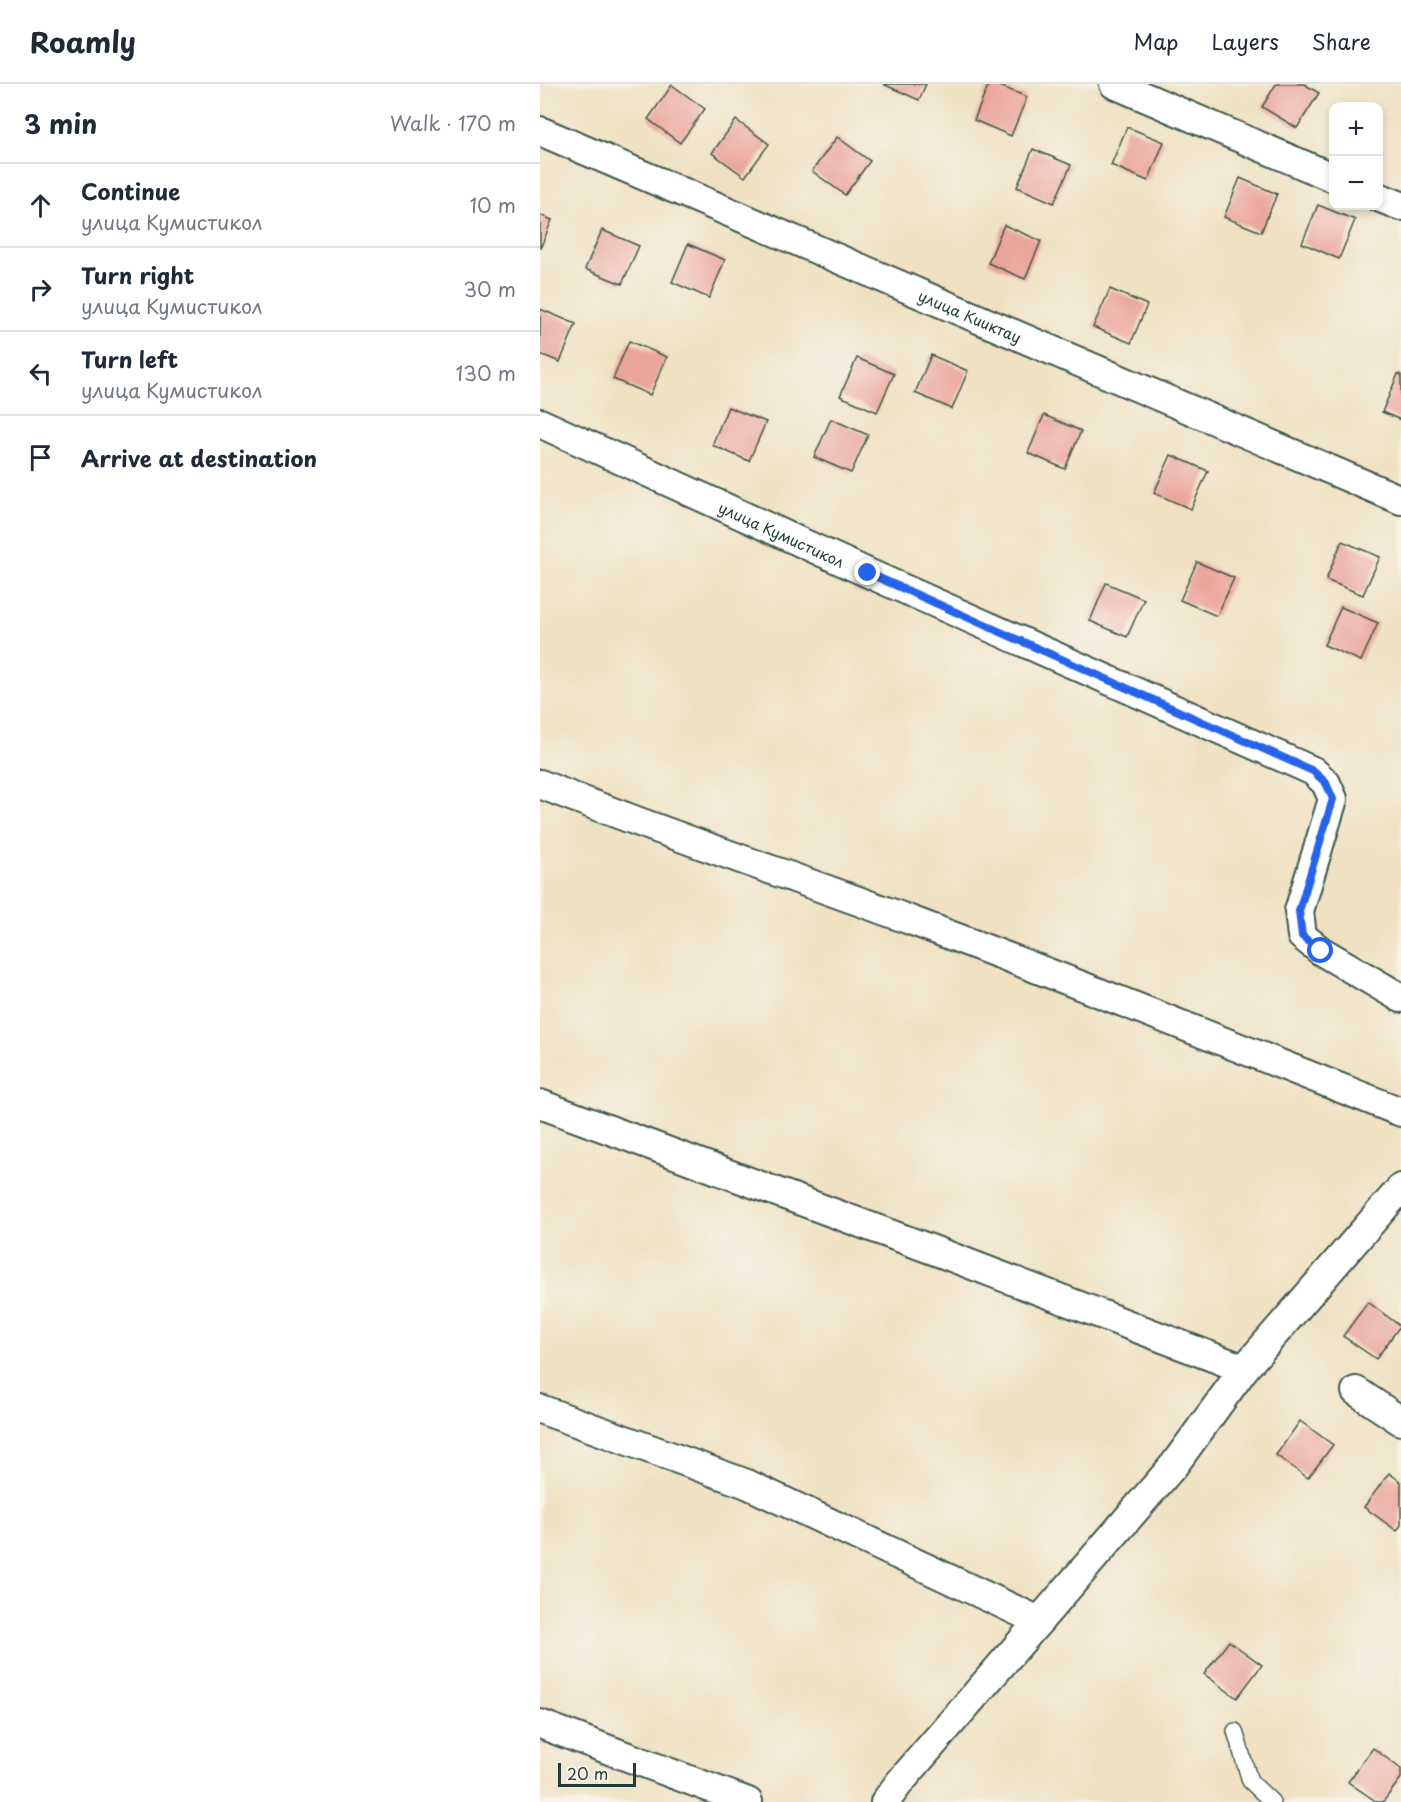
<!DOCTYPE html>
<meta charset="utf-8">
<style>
body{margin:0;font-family:"Playpen Sans",sans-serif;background:#f2f2f3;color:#1f2937}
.controls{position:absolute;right:18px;top:18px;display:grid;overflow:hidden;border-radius:12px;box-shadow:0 3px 9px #0003}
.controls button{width:54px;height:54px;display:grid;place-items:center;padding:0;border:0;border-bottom:2px solid #e0e1e3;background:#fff;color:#1f2937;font:30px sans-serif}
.scale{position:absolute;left:18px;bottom:15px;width:78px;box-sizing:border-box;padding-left:6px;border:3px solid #1f3d34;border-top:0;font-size:16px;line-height:21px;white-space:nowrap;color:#1f3d34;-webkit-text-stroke:4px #f7f3e8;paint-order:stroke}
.stop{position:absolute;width:18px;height:18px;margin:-14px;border:4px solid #2563eb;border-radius:50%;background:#fff}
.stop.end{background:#2563eb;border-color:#fff;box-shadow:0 2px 6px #0008}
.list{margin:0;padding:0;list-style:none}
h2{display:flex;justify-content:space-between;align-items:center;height:78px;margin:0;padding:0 24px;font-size:26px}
h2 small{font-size:20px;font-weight:400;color:#747a83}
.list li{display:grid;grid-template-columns:39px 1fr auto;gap:18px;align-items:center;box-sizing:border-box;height:84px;padding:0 24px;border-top:2px solid #e0e1e3}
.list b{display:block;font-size:22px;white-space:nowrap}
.list p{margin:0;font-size:20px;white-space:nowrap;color:#747a83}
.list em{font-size:20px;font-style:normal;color:#747a83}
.icon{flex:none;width:33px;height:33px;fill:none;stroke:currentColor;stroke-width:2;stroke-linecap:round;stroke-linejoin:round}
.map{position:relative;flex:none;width:861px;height:1718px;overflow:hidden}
header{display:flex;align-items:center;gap:36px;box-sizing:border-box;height:84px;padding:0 30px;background:#fff;border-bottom:2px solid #e0e1e3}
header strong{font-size:28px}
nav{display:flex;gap:33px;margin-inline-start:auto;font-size:21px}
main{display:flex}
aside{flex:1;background:#fff}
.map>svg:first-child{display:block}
.building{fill:#eba59b}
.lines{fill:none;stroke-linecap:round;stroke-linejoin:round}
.service-casing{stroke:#3e5649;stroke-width:18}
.minor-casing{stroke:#3e5649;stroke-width:32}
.service{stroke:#fff;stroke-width:15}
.minor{stroke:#fff;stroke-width:28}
.route{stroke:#2563eb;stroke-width:8}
.labels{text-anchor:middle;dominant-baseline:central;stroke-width:6;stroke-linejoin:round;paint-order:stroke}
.street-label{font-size:15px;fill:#1f3d34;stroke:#f7f3e8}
</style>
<header>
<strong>Roamly</strong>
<nav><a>Map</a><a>Layers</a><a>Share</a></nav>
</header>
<main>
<aside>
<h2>3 min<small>Walk · 170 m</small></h2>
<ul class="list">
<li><svg class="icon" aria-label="ahead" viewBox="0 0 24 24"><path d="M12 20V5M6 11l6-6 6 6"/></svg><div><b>Continue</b><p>улица Кумистикол</p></div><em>10 m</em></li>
<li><svg class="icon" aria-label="right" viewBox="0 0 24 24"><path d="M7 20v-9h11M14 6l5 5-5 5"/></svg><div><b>Turn right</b><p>улица Кумистикол</p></div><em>30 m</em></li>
<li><svg class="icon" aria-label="left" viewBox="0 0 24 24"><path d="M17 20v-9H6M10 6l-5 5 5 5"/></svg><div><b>Turn left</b><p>улица Кумистикол</p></div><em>130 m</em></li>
<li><svg class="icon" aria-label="arrive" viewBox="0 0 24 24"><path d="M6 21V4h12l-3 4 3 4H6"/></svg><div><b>Arrive at destination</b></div></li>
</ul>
</aside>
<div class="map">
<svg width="861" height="1718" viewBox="0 0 861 1718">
<rect width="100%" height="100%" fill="#f7f3e8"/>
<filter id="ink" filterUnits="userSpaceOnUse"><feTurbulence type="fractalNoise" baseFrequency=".0167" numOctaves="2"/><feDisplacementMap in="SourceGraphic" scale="12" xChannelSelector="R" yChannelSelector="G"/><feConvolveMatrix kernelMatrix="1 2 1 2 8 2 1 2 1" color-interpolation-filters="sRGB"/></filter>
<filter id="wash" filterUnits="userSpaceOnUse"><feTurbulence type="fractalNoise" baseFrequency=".008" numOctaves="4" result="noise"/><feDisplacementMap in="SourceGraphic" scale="24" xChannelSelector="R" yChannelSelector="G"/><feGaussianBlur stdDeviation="1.35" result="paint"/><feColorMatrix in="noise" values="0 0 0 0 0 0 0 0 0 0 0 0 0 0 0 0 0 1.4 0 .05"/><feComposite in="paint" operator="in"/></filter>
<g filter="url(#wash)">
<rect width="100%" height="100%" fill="#efe1c2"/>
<g id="blocks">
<g class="building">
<polygon points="343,0 386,0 379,16"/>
<polygon points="449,0 455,0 487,13 471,52 434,36"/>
<polygon points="736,0 764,0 779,9 757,44 722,23"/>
<polygon points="132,1 165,25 140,59 108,35"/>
<polygon points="196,36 229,60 205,93 172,69"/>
<polygon points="587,43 624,58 608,97 571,81"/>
<polygon points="297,53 330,77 305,111 272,87"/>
<polygon points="493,65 531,81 514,119 477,103"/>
<polygon points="700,94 737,110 721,148 684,133"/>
<polygon points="778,121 815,136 799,175 762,159"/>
<polygon points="0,131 12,136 0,165"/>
<polygon points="464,141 501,157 485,195 448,179"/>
<polygon points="62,146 99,162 82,200 45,185"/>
<polygon points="148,160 185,176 169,214 132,198"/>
<polygon points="570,205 607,221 591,259 553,243"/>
<polygon points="0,225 36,240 20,278 0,270"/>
<polygon points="89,257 127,273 110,311 73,295"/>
<polygon points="391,271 428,287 412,325 375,309"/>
<polygon points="317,274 354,290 337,328 300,312"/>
<polygon points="858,290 861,291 861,336 842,328"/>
<polygon points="188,323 226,338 209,377 172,361"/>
<polygon points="504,331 541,347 525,385 488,369"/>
<polygon points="291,335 328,351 311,389 274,373"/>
<polygon points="631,371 668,387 651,425 614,409"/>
<polygon points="802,457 840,473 823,511 786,496"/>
<polygon points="657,478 694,494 677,532 640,516"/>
<polygon points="566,499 604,515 587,553 550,537"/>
<polygon points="801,523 838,539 821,577 784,561"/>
<polygon points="828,1218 860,1242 836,1275 803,1252"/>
<polygon points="760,1337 793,1361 768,1394 736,1371"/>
<polygon points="849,1389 861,1398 861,1441 857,1447 824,1423"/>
<polygon points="689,1557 722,1581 697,1614 664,1590"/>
<polygon points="833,1664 861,1685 861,1694 843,1718 837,1718 808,1698"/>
</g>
</g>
</g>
<g filter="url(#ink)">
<use href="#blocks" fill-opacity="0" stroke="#3e5649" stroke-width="1.5"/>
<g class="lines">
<g class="service-casing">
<polyline id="service" points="695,1647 710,1697 732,1718"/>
</g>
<g class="minor-casing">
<g id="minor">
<polyline points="574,0 794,94"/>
<path id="s1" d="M0,47L861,416"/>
<polyline points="838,113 861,122"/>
<path id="s2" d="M0,339L328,489L773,687L786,699L793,715L759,827L762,852L781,867L861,914"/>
<path d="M0,700C125,750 252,792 378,839C540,900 700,964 861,1028"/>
<polyline points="0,1020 401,1169 704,1285"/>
<polyline points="816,1307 861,1337"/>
<polyline points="0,1325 207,1400 499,1537"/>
<polyline points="0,1640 208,1718"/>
<polyline points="345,1718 360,1698 634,1381 704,1285 861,1104"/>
</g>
</g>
<use href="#service" class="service"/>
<use href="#minor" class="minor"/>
</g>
</g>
<g class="lines" filter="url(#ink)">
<polyline class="route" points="328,489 773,687 786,699 793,715 759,827 762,852 781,867"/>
</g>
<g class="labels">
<g class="street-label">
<text stroke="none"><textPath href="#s1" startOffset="468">улица Кииктау</textPath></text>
<text stroke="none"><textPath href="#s2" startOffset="266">улица Кумистикол</textPath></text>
</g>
</g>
</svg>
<div class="controls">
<button>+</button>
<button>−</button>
</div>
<div class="scale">20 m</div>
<div class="stop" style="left:781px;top:867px"></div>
<div class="stop end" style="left:328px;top:489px"></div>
</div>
</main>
